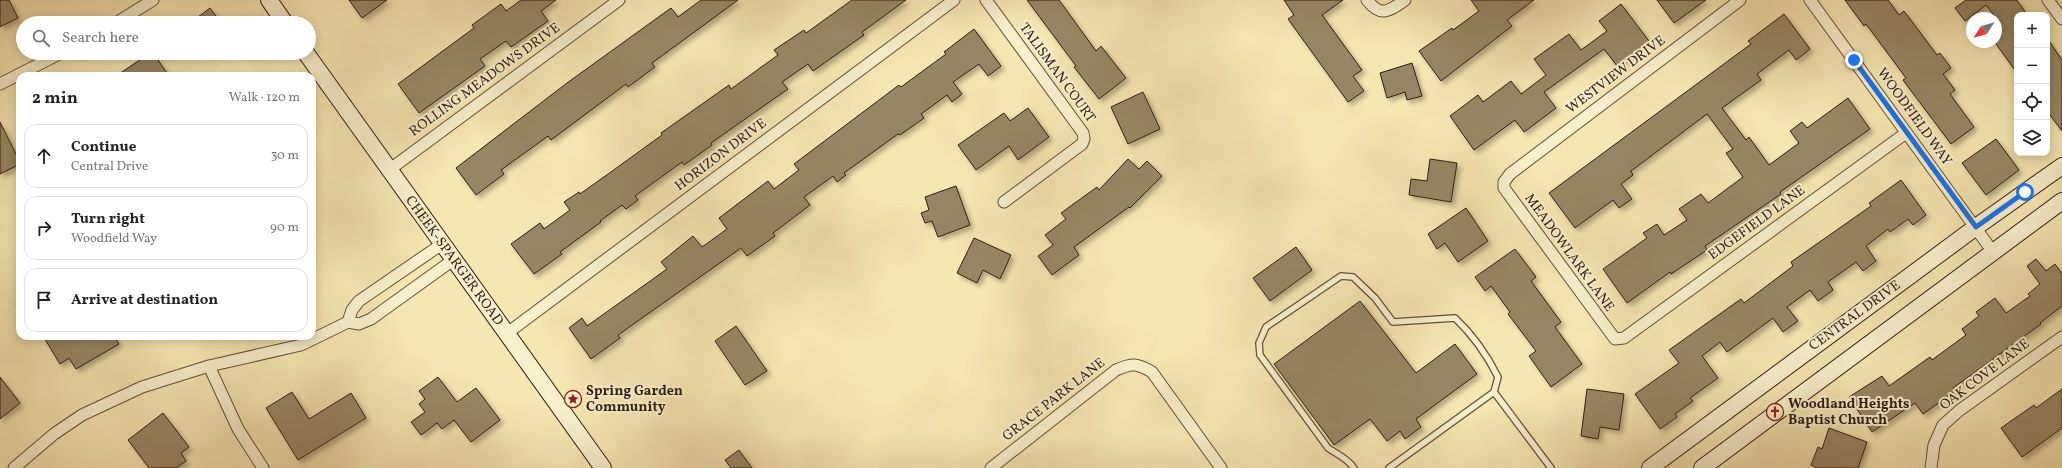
<!DOCTYPE html>
<meta charset="utf-8">
<style>
body{margin:0;font-family:Vollkorn,serif;background:#f6f6f6;color:#222}
.controls{position:absolute;right:12px;top:12px;display:grid;overflow:hidden;border-radius:8px;box-shadow:0 2px 10px #0003}
.controls button{width:36px;height:36px;display:grid;place-items:center;padding:0;border:0;border-bottom:1px solid #e0e0e0;background:#fff;color:#222;font:20px sans-serif}
.compass{position:absolute;left:1966px;top:12px;width:36px;height:36px;border-radius:50%;background:#fff;box-shadow:0 2px 10px #0003;rotate:234deg}
.stop{position:absolute;width:12px;height:12px;margin:-9px;border:3px solid #1a73e8;border-radius:50%;background:#fff}
.stop.end{background:#1a73e8;border-color:#fff;box-shadow:0 1px 4px #0008}
.list{margin:0;padding:0;list-style:none}
h2{display:flex;justify-content:space-between;align-items:center;height:52px;margin:0;padding:0 16px;font-size:17px}
h2 small{font-size:13px;font-weight:400;color:#767676}
.list li{display:grid;grid-template-columns:26px 1fr auto;gap:12px;align-items:center;box-sizing:border-box;height:64px;margin:0 8px 8px;padding:0 8px;border:1px solid #e0e0e0;border-radius:12px}
.list b{display:block;font-size:15px;white-space:nowrap}
.list p{margin:0;font-size:13px;white-space:nowrap;color:#767676}
.list em{font-size:13px;font-style:normal;color:#767676}
.icon{flex:none;width:22px;height:22px;fill:none;stroke:currentColor;stroke-width:2;stroke-linecap:round;stroke-linejoin:round}
.map{position:relative;flex:none;width:2062px;height:468px;overflow:hidden}
.search{position:absolute;background:#fff;box-shadow:0 2px 10px #0003;left:16px;top:16px;width:300px;height:44px;display:flex;align-items:center;gap:10px;box-sizing:border-box;padding:0 14px;border-radius:22px;color:#767676;font-size:15px}
.panel{position:absolute;background:#fff;box-shadow:0 2px 10px #0003;left:16px;top:72px;width:300px;height:268px;border-radius:12px}
.map>svg:first-child{display:block}
.building{fill:#978665;stroke:#301d11;filter:url(#shadow)}
.lines{fill:none;stroke-linecap:round;stroke-linejoin:round}
.lane-casing{stroke:#624f39;stroke-width:8}
.street-casing{stroke:#624f39;stroke-width:13}
.secondary-casing{stroke:#301d11;stroke-width:18}
.lane{stroke:#f9efcd;stroke-width:5.5}
.street{stroke:#f9efcd;stroke-width:11}
.secondary{stroke:#f9efcd;stroke-width:16}
.route{stroke:#1a73e8;stroke-width:5}
.labels{text-anchor:middle;dominant-baseline:central;stroke-width:4;stroke-linejoin:round;paint-order:stroke}
.street-label{font-size:14px;fill:#301d11;stroke:#f9efcd}
.poi-label{font-size:14px;font-weight:bold;fill:#301d11;stroke:#f9efcd;text-anchor:start}
</style>
<div class="map">
<svg width="2062" height="468" viewBox="0 0 2062 468">
<defs>
<filter id="shadow"><feDropShadow dx="3.5" dy="3.5" stdDeviation="2" flood-color="#0004"/></filter>
</defs>
<rect width="100%" height="100%" fill="#f6e6b2"/>
<filter id="stains"><feTurbulence type="fractalNoise" baseFrequency=".005" numOctaves="4"/><feColorMatrix values="0 0 0 0 .2 0 0 0 0 .09 0 0 0 0 .02 0 0 0 .5 -.17"/></filter>
<radialGradient id="worn" r=".72"><stop offset=".6" stop-color="#630" stop-opacity="0"/><stop offset="1" stop-color="#630" stop-opacity=".3"/></radialGradient>
<g class="building">
<polygon points="0,0 9,0 18,18 0,27"/>
<polygon points="349,0 387,0 362,18"/>
<polygon points="521,0 556,0 541,11 548,21 511,47 506,41 480,59 485,66 419,113 398,84 474,28 472,25 501,4 506,11"/>
<polygon points="701,0 738,0 652,63 655,67 628,87 626,84 551,140 548,136 501,170 504,174 476,195 456,168 567,83 671,8 678,17"/>
<polygon points="852,0 906,0 862,32 864,35 813,71 808,64 782,82 788,89 711,143 712,145 684,165 682,162 635,196 638,200 626,209 622,205 600,221 601,222 560,252 562,254 534,274 511,244 540,223 544,229 570,210 564,202 579,192 580,194 615,169 662,135 661,133 729,85 731,89 778,55 774,50 804,30 806,33"/>
<polygon points="1027,0 1059,0 1096,51 1101,46 1126,78 1099,99 1074,67 1076,66"/>
<polygon points="1284,0 1343,0 1322,15 1362,70 1353,76 1364,91 1348,102 1288,19 1294,15"/>
<polygon points="1471,0 1534,0 1507,20 1512,26 1441,81 1419,51 1452,28 1453,30 1479,11"/>
<polygon points="1657,0 1706,0 1674,23"/>
<polygon points="1845,0 1888,0 1899,15 1904,11 1937,55 1940,53 1951,68 1943,74 1955,90 1950,94 1974,127 1951,144 1903,80 1906,78 1866,24 1864,26"/>
<polygon points="1966,0 2017,0 2027,15 2017,15 2017,73 1996,44 1996,18 1986,5 1965,21 1955,8"/>
<polygon points="1621,4 1649,41 1617,66 1604,49 1544,92 1556,108 1524,132 1515,120 1474,150 1450,116 1478,95 1483,102 1511,81 1521,94 1546,75 1534,59 1569,34 1581,50 1607,31 1599,21"/>
<polygon points="210,8 221,23 190,23"/>
<polygon points="1784,14 1810,49 1796,60 1789,50 1757,74 1761,80 1722,108 1746,140 1749,137 1769,165 1799,143 1790,131 1802,122 1807,128 1848,98 1870,129 1780,192 1781,194 1705,246 1707,250 1671,274 1670,272 1627,303 1603,269 1647,238 1643,233 1657,224 1664,235 1687,220 1679,209 1701,194 1708,203 1743,177 1726,153 1733,149 1707,114 1631,171 1633,175 1621,184 1632,199 1619,208 1613,200 1575,228 1549,193 1751,44 1748,41"/>
<polygon points="974,29 1001,66 988,76 979,64 953,82 962,94 952,102 947,95 921,114 924,118 900,135 898,134 844,173 846,175 837,182 833,176 804,197 810,205 773,233 775,236 747,256 741,248 618,335 620,338 591,359 569,328 582,318 587,326 667,269 661,262 693,236 702,247 727,229 719,218 768,181 774,189 799,170 794,164 899,85 901,87 946,54 944,52"/>
<polygon points="2047,38 2062,60 2062,131 2047,111"/>
<polygon points="150,53 153,53 169,76 116,76"/>
<polygon points="1412,63 1422,96 1407,100 1405,92 1387,98 1380,73"/>
<polygon points="1143,92 1160,129 1128,144 1111,107"/>
<polygon points="1028,108 1049,137 1018,160 1009,146 976,170 958,145 1004,113 1010,121"/>
<polygon points="0,122 20,162 20,164 0,174"/>
<polygon points="1996,139 2019,170 1986,195 1962,163"/>
<polygon points="1128,159 1139,169 1147,161 1162,176 1130,208 1129,207 1074,247 1079,255 1052,275 1038,256 1053,245 1045,235 1066,219 1061,213 1097,187 1099,190"/>
<polygon points="1430,159 1457,163 1451,202 1409,195 1411,179 1427,181"/>
<polygon points="1901,180 1926,215 1913,225 1908,219 1890,232 1888,229 1866,246 1876,261 1863,271 1856,262 1828,282 1833,290 1818,301 1810,290 1787,307 1798,321 1783,332 1773,318 1727,352 1720,342 1702,356 1718,378 1690,398 1693,401 1675,414 1677,417 1660,429 1635,394 1679,363 1669,350 1741,299 1744,303 1793,266 1791,262 1871,206 1869,203"/>
<polygon points="956,186 970,225 938,237 932,221 925,223 921,213 929,210 925,197"/>
<polygon points="1466,208 1488,241 1458,262 1445,243 1437,249 1428,234"/>
<polygon points="974,238 1011,255 1000,279 983,270 977,283 957,273"/>
<polygon points="1296,247 1312,270 1270,301 1253,278"/>
<polygon points="1515,249 1536,277 1531,281 1561,322 1555,327 1582,364 1551,387 1529,356 1536,351 1508,314 1510,312 1491,286 1485,291 1475,277"/>
<polygon points="2036,259 2046,271 2055,264 2062,274 2062,306 2040,323 2041,324 1953,388 1955,391 1923,414 1915,403 1872,432 1849,397 1882,376 1889,386 1930,357 1932,360 1966,335 1962,329 1979,316 1976,312 1995,298 2006,313 2030,296 2028,294 2040,284 2027,266"/>
<polygon points="1360,301 1416,373 1455,344 1477,374 1416,419 1421,427 1405,439 1400,431 1387,441 1370,419 1334,445 1274,364"/>
<polygon points="736,326 767,371 745,385 715,341"/>
<polygon points="43,336 114,336 119,344 76,369 69,358 60,364"/>
<polygon points="0,377 20,403 0,419"/>
<polygon points="438,377 457,402 476,388 500,420 471,442 454,420 442,429 437,423 421,435 411,422 425,412 419,404 425,399 419,391"/>
<polygon points="1587,389 1624,394 1619,430 1600,427 1598,439 1581,436"/>
<polygon points="2062,389 2062,428 2022,457 2001,428 2034,405 2036,408"/>
<polygon points="292,392 309,419 351,393 366,418 298,460 266,408"/>
<polygon points="163,413 189,447 181,453 186,461 176,468 149,468 128,440"/>
<polygon points="1829,428 1867,442 1858,468 1817,468 1811,465 1818,447 1822,449"/>
<polygon points="739,450 752,468 731,468 725,460"/>
</g>
<g class="lines">
<g class="lane-casing">
<g id="lane">
<path d="M1354,468C1347,458 1338,455 1328,448L1260,355L1259,343L1266,327L1341,276L1353,277L1375,298L1393,322L1455,318C1473,335 1487,355 1498,377L1494,392"/>
<polyline points="1389,468 1494,392 1551,468"/>
</g>
</g>
<g class="street-casing">
<g id="street">
<polyline points="986,0 1083,133 1084,139 1082,144 1004,202"/>
<path d="M1367,0C1381,18 1389,11 1405,0"/>
<polyline points="1740,0 1510,174 1504,182 1504,188 1615,339 1624,338 1906,133"/>
<polyline points="1810,0 1993,252"/>
<polyline points="2048,0 2062,19"/>
<polyline points="116,23 153,0"/>
<polyline points="0,84 61,53"/>
<polyline points="389,170 619,0"/>
<polyline points="348,322 352,310 359,301 442,244"/>
<polyline points="506,334 954,0"/>
<polyline points="209,366 238,429 263,468"/>
<polyline points="14,468 54,434 82,415 142,387 209,366 301,345 348,322 359,324 371,319 453,260"/>
<path d="M991,468L1116,370C1132,363 1137,363 1152,372L1221,468"/>
<polyline points="1931,468 1934,445 1943,425 1960,410 2062,337"/>
</g>
</g>
<g class="secondary-casing">
<g id="secondary">
<polyline points="269,0 285,23"/>
<polyline points="306,53 603,468"/>
<polyline points="1650,468 1976,227 2062,166"/>
<polyline points="1702,468 2062,201"/>
</g>
</g>
<use href="#lane" class="lane"/>
<use href="#street" class="street"/>
<use href="#secondary" class="secondary"/>
</g>
<g class="lines">
<polyline class="route" points="1854,60 1976,227 2025,192"/>
</g>
<defs>
<g id="sight-ring" transform="scale(0.9)"><circle r="9.5" fill="#f9efcd" stroke="#8f2418" stroke-width="1.5"/><path d="M0-6L1.8-2.2L6-1.7L2.9 1.2L3.7 5.4L0 3.3L-3.7 5.4L-2.9 1.2L-6-1.7L-1.8-2.2Z" fill="#8f2418"/></g>
<g id="church-ring" transform="scale(0.9)"><circle r="9.5" fill="#f9efcd" stroke="#8f2418" stroke-width="1.5"/><path d="M-1.2-6h2.4v3.5h3.3v2.4h-3.3V6h-2.4V-.1h-3.3v-2.4h3.3Z" fill="#8f2418"/></g>
</defs>
<g fill-rule="evenodd">
<use href="#sight-ring" x="573" y="399"/>
<use href="#church-ring" x="1775" y="412"/>
</g>
<g class="labels">
<g class="street-label">
<text transform="translate(1057 73) rotate(54)">TALISMAN COURT</text>
<text transform="translate(1616 75) rotate(-37)">WESTVIEW DRIVE</text>
<text transform="translate(485 80) rotate(-36)">ROLLING MEADOWS DRIVE</text>
<text transform="translate(1914 117) rotate(54)">WOODFIELD WAY</text>
<text transform="translate(721 155) rotate(-37)">HORIZON DRIVE</text>
<text transform="translate(1757 223) rotate(-36)">EDGEFIELD LANE</text>
<text transform="translate(1569 253) rotate(54)">MEADOWLARK LANE</text>
<text transform="translate(454 261) rotate(54)">CHEEK-SPARGER ROAD</text>
<text transform="translate(1855 316) rotate(-36)">CENTRAL DRIVE</text>
<text transform="translate(1985 375) rotate(-37)">OAK COVE LANE</text>
<text transform="translate(1054 400) rotate(-38)">GRACE PARK LANE</text>
</g>
<g class="poi-label">
<text x="586" y="391">Spring Garden<tspan x="586" dy="16">Community</tspan></text>
<text x="1788" y="404">Woodland Heights<tspan x="1788" dy="16">Baptist Church</tspan></text>
</g>
</g>
<rect width="100%" height="100%" filter="url(#stains)"/>
<rect width="100%" height="100%" fill="url(#worn)"/>
</svg>
<div class="controls">
<button>+</button>
<button>−</button>
<button><svg class="icon" aria-label="locate" viewBox="0 0 24 24"><circle cx="12" cy="12" r="6"/><path d="M12 2v4M12 18v4M2 12h4M18 12h4"/></svg></button>
<button><svg class="icon" aria-label="layers" viewBox="0 0 24 24"><path d="M12 4l9 5-9 5-9-5zM3 14l9 5 9-5"/></svg></button>
</div>
<svg class="compass" viewBox="-18 -18 36 36"><path d="M0-13l5 13h-10z" fill="#e53935"/><path d="M0 13l5-13h-10z" fill="#767676"/></svg>
<div class="stop" style="left:2025px;top:192px"></div>
<div class="stop end" style="left:1854px;top:60px"></div>
<div class="search"><svg class="icon" aria-label="search" viewBox="0 0 24 24"><circle cx="10" cy="10" r="6"/><path d="M15 15l6 6"/></svg>Search here</div>
<section class="panel">
<h2>2 min<small>Walk · 120 m</small></h2>
<ul class="list">
<li><svg class="icon" aria-label="ahead" viewBox="0 0 24 24"><path d="M12 20V5M6 11l6-6 6 6"/></svg><div><b>Continue</b><p>Central Drive</p></div><em>30 m</em></li>
<li><svg class="icon" aria-label="right" viewBox="0 0 24 24"><path d="M7 20v-9h11M14 6l5 5-5 5"/></svg><div><b>Turn right</b><p>Woodfield Way</p></div><em>90 m</em></li>
<li><svg class="icon" aria-label="arrive" viewBox="0 0 24 24"><path d="M6 21V4h12l-3 4 3 4H6"/></svg><div><b>Arrive at destination</b></div></li>
</ul>
</section>
</div>
